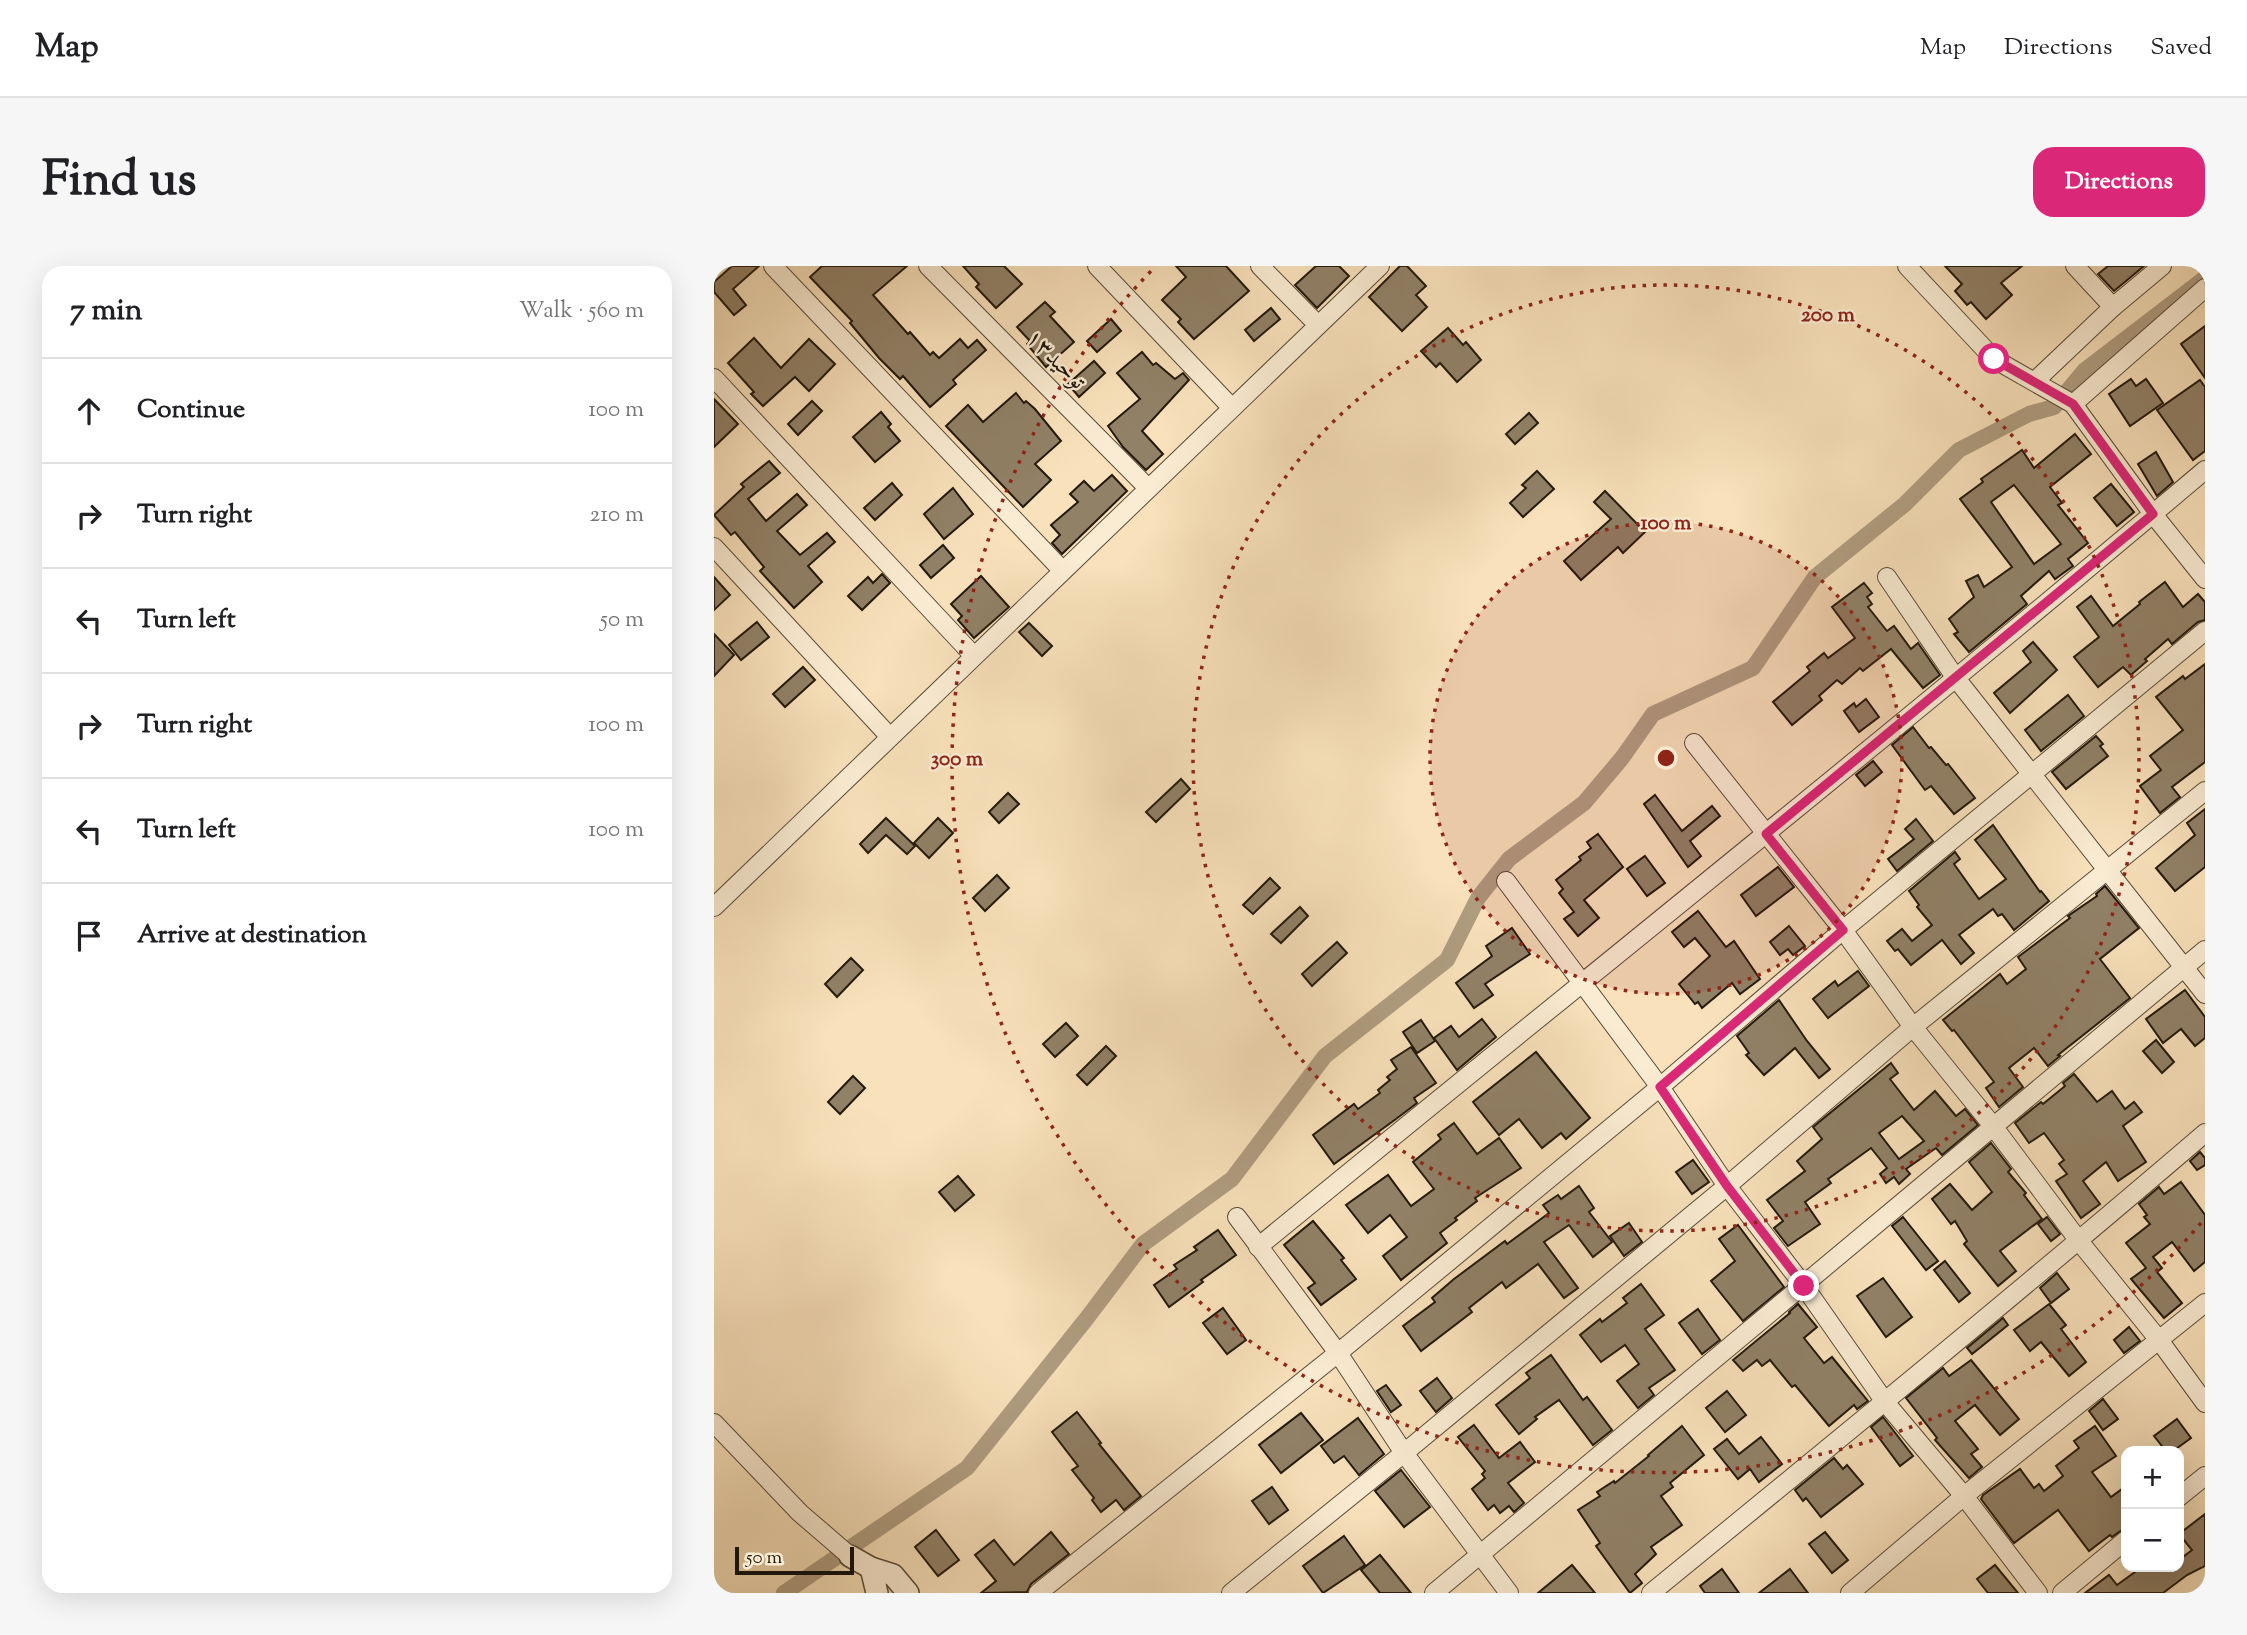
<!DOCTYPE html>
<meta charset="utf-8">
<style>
body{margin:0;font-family:"Sorts Mill Goudy",Amiri,serif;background:#f6f6f6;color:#202124}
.controls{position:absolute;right:21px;bottom:21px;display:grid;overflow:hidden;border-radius:14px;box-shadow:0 7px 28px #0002}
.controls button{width:63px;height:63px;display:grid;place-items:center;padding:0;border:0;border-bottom:2px solid #e0e0e0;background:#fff;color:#202124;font:35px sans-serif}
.scale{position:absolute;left:21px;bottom:18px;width:119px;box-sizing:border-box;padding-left:7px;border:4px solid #22190c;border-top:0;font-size:19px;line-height:24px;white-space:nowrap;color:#22190c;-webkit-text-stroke:5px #faecd3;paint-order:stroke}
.stop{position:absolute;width:21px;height:21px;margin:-16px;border:5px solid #db2777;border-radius:50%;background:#fff}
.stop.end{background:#db2777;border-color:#fff;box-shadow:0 2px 7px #0008}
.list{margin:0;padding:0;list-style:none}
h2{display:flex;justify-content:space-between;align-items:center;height:91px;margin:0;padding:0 28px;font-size:30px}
h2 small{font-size:23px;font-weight:400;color:#757577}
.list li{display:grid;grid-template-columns:46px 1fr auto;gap:21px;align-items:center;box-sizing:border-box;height:105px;padding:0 28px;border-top:2px solid #e0e0e0}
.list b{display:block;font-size:26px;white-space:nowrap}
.list em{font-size:23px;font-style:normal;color:#757577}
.icon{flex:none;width:38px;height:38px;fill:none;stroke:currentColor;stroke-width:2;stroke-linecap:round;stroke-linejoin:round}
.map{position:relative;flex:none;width:1491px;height:1327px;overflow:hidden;border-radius:21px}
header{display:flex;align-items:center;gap:42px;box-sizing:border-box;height:98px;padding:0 35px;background:#fff;border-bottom:2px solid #e0e0e0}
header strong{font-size:33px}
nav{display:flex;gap:38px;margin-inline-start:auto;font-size:24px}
.intro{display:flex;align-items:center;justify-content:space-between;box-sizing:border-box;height:168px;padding:0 42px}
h1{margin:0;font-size:49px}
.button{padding:18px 32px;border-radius:21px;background:#db2777;color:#fff;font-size:24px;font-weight:700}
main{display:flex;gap:42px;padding:0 42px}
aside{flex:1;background:#fff;border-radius:21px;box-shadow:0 7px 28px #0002}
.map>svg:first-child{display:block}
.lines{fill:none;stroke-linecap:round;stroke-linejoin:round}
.canal{stroke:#af9d80;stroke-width:16}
.building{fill:#918167;stroke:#22190c;stroke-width:2;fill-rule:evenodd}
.minor-casing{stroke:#584b38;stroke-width:20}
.tertiary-casing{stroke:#584b38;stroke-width:24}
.minor{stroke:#faecd3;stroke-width:18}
.tertiary{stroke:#faecd3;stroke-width:21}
.route{stroke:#db2777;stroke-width:9}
.ring{fill:none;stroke:#8f2418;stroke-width:3.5;stroke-dasharray:3.5 7}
.labels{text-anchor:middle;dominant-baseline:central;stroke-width:5;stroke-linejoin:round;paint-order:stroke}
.street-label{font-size:24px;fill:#22190c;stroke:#faecd3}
.centre{fill:#8f2418;stroke:#faecd3;stroke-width:3.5}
.ring-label{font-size:21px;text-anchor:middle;font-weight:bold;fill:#8f2418;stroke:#faecd3;stroke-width:5;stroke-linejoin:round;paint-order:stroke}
</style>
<header>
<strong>Map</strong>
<nav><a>Map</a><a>Directions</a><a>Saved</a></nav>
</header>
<div class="intro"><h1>Find us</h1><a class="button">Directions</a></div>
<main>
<aside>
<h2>7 min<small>Walk · 560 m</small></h2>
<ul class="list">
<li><svg class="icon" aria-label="ahead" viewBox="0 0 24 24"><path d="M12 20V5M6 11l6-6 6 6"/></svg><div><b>Continue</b></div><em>100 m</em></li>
<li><svg class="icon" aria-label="right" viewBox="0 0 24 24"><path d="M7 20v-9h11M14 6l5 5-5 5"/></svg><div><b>Turn right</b></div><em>210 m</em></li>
<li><svg class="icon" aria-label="left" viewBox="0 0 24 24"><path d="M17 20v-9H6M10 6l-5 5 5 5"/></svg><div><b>Turn left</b></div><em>50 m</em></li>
<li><svg class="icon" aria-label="right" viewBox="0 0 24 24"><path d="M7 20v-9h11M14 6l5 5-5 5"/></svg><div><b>Turn right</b></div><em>100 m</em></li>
<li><svg class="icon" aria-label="left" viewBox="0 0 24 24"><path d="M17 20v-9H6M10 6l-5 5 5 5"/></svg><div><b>Turn left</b></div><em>100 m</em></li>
<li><svg class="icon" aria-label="arrive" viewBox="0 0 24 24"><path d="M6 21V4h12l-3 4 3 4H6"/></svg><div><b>Arrive at destination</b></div></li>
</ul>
</aside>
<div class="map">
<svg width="1491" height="1327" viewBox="0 0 1491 1327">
<rect width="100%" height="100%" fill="#f8e1bb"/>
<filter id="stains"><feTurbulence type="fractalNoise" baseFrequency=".00286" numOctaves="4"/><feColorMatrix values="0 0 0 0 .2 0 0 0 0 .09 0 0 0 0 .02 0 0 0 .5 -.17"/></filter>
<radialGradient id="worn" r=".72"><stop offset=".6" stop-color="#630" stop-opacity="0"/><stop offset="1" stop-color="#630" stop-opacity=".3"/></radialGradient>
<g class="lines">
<polyline class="canal" points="70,1327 253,1202 373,1052 429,978 518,913 611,790 733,694 764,632 795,593 870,537 908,492 939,448 1039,402 1101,311 1191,238 1245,184 1315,148 1340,141 1371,104 1491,12"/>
</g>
<g class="building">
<polygon points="18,0 45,0 19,23 32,39 20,49 0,26 0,16"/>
<polygon points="108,0 193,0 159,29 194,68 196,66 216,89 219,86 225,92 246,73 254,82 263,74 272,84 239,114 242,118 216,141 189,110 186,113 165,92 136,57 138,55 96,11"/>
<polygon points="249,0 290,0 308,18 282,42 262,21 265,18"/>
<polygon points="462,0 512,0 535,25 480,73 464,56 467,53 448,34 472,11"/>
<polygon points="602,0 625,0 635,10 603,42 581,19"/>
<polygon points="686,0 693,0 712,20 702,29 713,41 688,65 655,31"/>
<polygon points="1231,0 1308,0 1287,17 1298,29 1272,53 1257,36 1253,39 1241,25 1248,18"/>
<polygon points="1394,0 1430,0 1400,25 1384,8"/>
<polygon points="331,36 341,46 336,50 360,76 332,101 313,78 316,75 303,61"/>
<polygon points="557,42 566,53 540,75 531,64"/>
<polygon points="397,53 407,65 383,86 373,75"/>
<polygon points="1491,60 1491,112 1467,78"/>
<polygon points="734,62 749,79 752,76 767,94 743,116 726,97 722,101 707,85"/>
<polygon points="40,72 67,102 95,73 121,98 95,125 81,111 49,140 37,128 40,126 14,97"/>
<polygon points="428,86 439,99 442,97 461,113 469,107 475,114 428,165 449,188 432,204 409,181 394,160 426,133 403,107"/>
<polygon points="380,95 391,107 365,131 354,118"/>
<polygon points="1417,113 1422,120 1432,113 1449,137 1416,160 1395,128"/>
<polygon points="1486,114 1491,121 1491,185 1479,194 1443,144"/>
<polygon points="302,127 310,137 312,135 321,143 347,175 321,198 337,214 309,241 232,160 254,139 269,156"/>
<polygon points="0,133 24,158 0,181"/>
<polygon points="98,135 108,145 84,169 74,158"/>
<polygon points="167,146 177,158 174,161 186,175 161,196 139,171"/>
<polygon points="815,147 824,157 801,178 792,168"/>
<path d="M1361,168L1377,188L1336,221L1348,237L1344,239L1374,277L1354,293L1359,300L1341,313L1335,305L1307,330L1313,338L1255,386L1240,368L1244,366L1235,353L1260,331L1252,315L1264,309L1270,321L1298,301L1246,233L1269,216L1267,213L1308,184L1320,202ZM1300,219L1347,278L1320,298L1277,236Z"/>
<polygon points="1442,186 1459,216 1443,230 1424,198"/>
<polygon points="55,195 66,207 34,233 52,255 83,228 93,239 63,265 86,289 113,267 121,276 94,300 108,316 80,342 46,305 50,301 21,266 17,269 0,249 30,221 27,218"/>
<polygon points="823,205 840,223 809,251 796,237 812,222 808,219"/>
<polygon points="398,209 413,225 348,288 338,277 346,269 337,259 364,236 356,228 370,215 380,225"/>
<polygon points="178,217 188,229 161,254 150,242"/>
<polygon points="1397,218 1420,246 1403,260 1380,232"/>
<polygon points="239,222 259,248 230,273 210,248"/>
<polygon points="891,225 931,266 909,287 904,281 867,314 850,295 897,253 880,236"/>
<polygon points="229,279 240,292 217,312 206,299"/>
<polygon points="168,308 176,317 148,344 134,330 154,311 159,317"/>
<polygon points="267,310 295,341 260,372 244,354 248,350 237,338"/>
<polygon points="0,311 16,329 0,344"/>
<polygon points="1451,316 1469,341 1484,328 1491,336 1491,354 1484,356 1458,378 1454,373 1431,393 1433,395 1417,409 1409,401 1384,421 1360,391 1385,371 1363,341 1377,330 1399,360 1426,338 1425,336"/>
<polygon points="1150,317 1158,327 1153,331 1158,338 1154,341 1173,365 1180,360 1197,383 1204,377 1226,409 1209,422 1177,383 1149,405 1146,402 1128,418 1123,414 1105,430 1108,434 1078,459 1059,436 1096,405 1093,401 1110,387 1114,392 1141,372 1118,341"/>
<polygon points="43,356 55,371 27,394 15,379"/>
<polygon points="315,357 338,380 328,390 305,366"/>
<polygon points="0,368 20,389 0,410"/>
<polygon points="1319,376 1343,404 1296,447 1280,427 1317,396 1309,385"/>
<polygon points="1491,398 1491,496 1458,521 1466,531 1446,547 1426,520 1447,504 1436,490 1469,464 1442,431 1469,410 1471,413"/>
<polygon points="89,401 101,414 71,441 59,428"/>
<polygon points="1354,429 1370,450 1327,485 1311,464"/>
<polygon points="1152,433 1165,451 1145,466 1130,445 1140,437 1142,441"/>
<polygon points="1199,461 1215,482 1217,481 1232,499 1234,498 1261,532 1240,548 1217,520 1211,524 1178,479"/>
<polygon points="1382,470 1389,478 1386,480 1394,490 1352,523 1338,506"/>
<polygon points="1159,495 1168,506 1151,520 1142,509"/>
<polygon points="467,513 476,523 442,556 432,546"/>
<polygon points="294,527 305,538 285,557 275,546"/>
<polygon points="941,529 968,565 998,540 1006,550 976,575 987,590 974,601 930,538"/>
<polygon points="1491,543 1491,601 1461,625 1442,602 1481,569 1473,557"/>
<polygon points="172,552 201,580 193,588 172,569 154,587 146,578"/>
<polygon points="224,552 239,567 215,592 200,577"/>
<polygon points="1202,553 1219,575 1183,605 1174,593 1200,573 1191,563"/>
<polygon points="1279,559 1326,626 1327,625 1335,635 1300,664 1288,648 1284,650 1279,643 1245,669 1260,687 1247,698 1228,674 1197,699 1184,683 1181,685 1173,675 1188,663 1198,675 1218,659 1203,641 1205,639 1195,625 1241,586 1246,593 1240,598 1265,633 1292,613 1261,574"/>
<polygon points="884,568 909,601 870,634 885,652 864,670 850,653 860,646 845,627 849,623 842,614 867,594 865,591 877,582 873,576"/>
<polygon points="931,590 951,617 933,630 913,603"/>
<polygon points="1064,601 1080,621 1042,650 1027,629"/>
<polygon points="283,609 295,622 271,645 259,632"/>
<polygon points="556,612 566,622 539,648 529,639"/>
<polygon points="1391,620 1425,662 1386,693 1416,732 1344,789 1346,790 1334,800 1320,782 1295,802 1309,821 1285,841 1272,822 1280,816 1240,764 1238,765 1229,754 1286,708 1293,718 1312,703 1304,691 1356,652 1354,650 1383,630 1382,628"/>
<polygon points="586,641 594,650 567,677 557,668"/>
<polygon points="984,645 1012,681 1020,675 1046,713 1026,728 1018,717 988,742 984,736 981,738 965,718 996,690 981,672 970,681 958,666"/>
<polygon points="1075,660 1091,680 1079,689 1074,683 1066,689 1056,676"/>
<polygon points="798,662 816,688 771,718 779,729 760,742 742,717 778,690 772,680"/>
<polygon points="623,676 633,687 598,720 588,708"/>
<polygon points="137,692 149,704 123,731 111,718"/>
<polygon points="1144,705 1155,720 1114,752 1099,733 1121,715 1124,720"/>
<polygon points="1471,724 1491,751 1491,772 1481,780 1467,763 1449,777 1432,753"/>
<polygon points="1065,734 1093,775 1116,803 1105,812 1081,782 1050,809 1032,789 1035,787 1023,770"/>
<polygon points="768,753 782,771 743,804 720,772 737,760 745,771"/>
<polygon points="707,754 721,775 703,787 689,766"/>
<polygon points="352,757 364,770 341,791 329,778"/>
<polygon points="1442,774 1460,796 1448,807 1429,785"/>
<polygon points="392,780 402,790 373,819 363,809"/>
<polygon points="697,781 722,817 700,832 703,837 682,853 620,898 599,869 640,838 644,843 666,827 664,824 676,814 673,811 683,803 677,794"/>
<polygon points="822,786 876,852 852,873 847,867 828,882 805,853 785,869 759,836"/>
<path d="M1177,797L1184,807L1176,813L1200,844L1221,825L1242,850L1251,843L1264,859L1228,889L1222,882L1192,903L1196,908L1185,918L1180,911L1172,917L1166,908L1173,902L1157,882L1114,913L1117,917L1091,936L1106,958L1074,980L1060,962L1069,955L1053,934L1091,905L1083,895L1108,873L1099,861ZM1188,850L1210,875L1185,893L1165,867Z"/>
<polygon points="1360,808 1383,836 1398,825 1411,843 1420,836 1428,846 1409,860 1432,896 1404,915 1392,896 1369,915 1386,938 1367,952 1342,915 1353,908 1345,898 1350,894 1330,867 1315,877 1301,857 1327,836 1329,838 1351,820 1349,817"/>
<polygon points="139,810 151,822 126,848 114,836"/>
<polygon points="740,857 763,888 785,872 807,902 761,932 763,935 741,952 743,954 726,967 733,977 687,1014 669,990 693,971 676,949 654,967 632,939 674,909 697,940 720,923 699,896 727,873 724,869"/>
<polygon points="1277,877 1297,903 1294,906 1312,927 1310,929 1328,953 1286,985 1302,1005 1284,1020 1250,978 1253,975 1241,955 1237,958 1218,933 1236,918 1258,944 1278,926 1255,896"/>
<polygon points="1486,886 1491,892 1491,899 1483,904 1476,895"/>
<polygon points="979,894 995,916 978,928 962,906"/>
<polygon points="244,910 260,929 241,945 225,926"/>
<polygon points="1467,916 1491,949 1491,996 1480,1005 1458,976 1439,991 1448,1002 1443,1006 1468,1037 1450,1052 1417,1013 1432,1002 1412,977 1436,958 1430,951 1433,949 1425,938 1445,921 1450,928"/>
<polygon points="865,920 880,942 875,946 898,976 879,991 855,959 830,976 864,1022 850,1032 824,998 792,1022 788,1016 755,1042 758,1046 707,1085 689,1060 721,1036 718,1032 740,1013 791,975 793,978 835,947 829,939 844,929 847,933"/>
<polygon points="1189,951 1224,995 1212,1004 1178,960"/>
<polygon points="1333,951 1346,968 1337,975 1324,958"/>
<polygon points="599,955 630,992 627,994 642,1013 607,1039 594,1022 601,1017 570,979"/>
<polygon points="915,957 928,976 910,990 896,970"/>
<polygon points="1024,959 1070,1021 1029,1055 997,1015 1021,995 1005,973"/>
<polygon points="504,964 522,989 487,1014 489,1016 455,1041 440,1019 463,1003 460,999 483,984 480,981"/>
<polygon points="1231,995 1256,1027 1245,1036 1220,1004"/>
<polygon points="1343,1007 1355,1023 1337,1037 1326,1022"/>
<polygon points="1169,1012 1198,1051 1172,1071 1143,1030"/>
<polygon points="927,1018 950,1049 931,1063 961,1104 935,1122 940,1129 924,1142 903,1115 925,1098 911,1079 887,1096 866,1069 886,1053 888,1056 913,1037 909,1032"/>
<polygon points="1084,1038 1103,1061 1090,1072 1110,1097 1118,1091 1154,1135 1143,1143 1140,1139 1115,1160 1081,1119 1078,1121 1056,1094 1048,1100 1043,1094 1029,1105 1019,1094 1076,1047 1075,1046"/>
<polygon points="1335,1038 1352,1059 1347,1063 1372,1096 1355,1110 1327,1076 1316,1085 1300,1064"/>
<polygon points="509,1042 532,1074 513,1088 489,1057"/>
<polygon points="984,1043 1006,1074 988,1088 965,1057"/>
<polygon points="1289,1052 1294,1059 1258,1088 1253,1082"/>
<polygon points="1415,1061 1426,1075 1410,1087 1400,1074"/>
<polygon points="837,1089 869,1134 873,1131 898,1164 879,1179 845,1134 821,1151 823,1153 805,1168 782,1139 816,1112 812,1107"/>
<polygon points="1257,1094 1305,1153 1286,1169 1261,1139 1241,1155 1264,1183 1257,1188 1268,1201 1255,1212 1221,1174 1223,1172 1192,1132 1229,1102 1235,1110"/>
<polygon points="723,1112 738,1132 722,1146 706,1125"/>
<polygon points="672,1119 687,1139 677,1146 663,1125"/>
<polygon points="1013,1125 1032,1149 1011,1166 992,1142"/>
<polygon points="1389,1133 1404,1153 1389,1164 1375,1145"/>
<polygon points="363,1146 387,1177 385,1178 427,1230 410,1244 402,1234 387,1246 378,1234 380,1232 358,1204 364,1200 338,1166"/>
<polygon points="587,1147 609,1174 567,1207 545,1179"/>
<polygon points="1169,1151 1199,1190 1186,1200 1157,1161"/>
<polygon points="644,1152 670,1188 645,1209 630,1190 620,1197 607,1180"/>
<polygon points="1463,1153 1477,1172 1459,1185 1452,1185 1440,1170"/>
<polygon points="760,1159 785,1192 806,1176 821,1196 794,1217 810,1237 800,1246 795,1240 786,1247 780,1239 774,1244 758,1223 771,1212 768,1208 771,1205 744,1171"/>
<polygon points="968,1160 990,1189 956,1217 959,1221 947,1230 968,1259 937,1281 942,1288 921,1308 928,1317 916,1327 882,1280 886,1277 864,1244 886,1230 883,1226 900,1215 901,1217 935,1190 934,1189"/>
<polygon points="1381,1160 1402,1190 1378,1206 1397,1231 1412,1220 1412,1261 1398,1271 1396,1269 1375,1285 1344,1244 1300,1277 1267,1233 1269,1229 1306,1203 1320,1222 1325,1218 1330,1225 1349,1210 1342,1200 1365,1182 1360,1175"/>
<polygon points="1047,1171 1068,1198 1045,1216 1036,1203 1024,1213 1000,1183 1013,1173 1025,1188"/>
<polygon points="1120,1192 1129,1203 1133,1199 1149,1218 1107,1251 1092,1232 1089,1235 1081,1224"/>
<polygon points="687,1204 716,1241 690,1261 661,1225"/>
<polygon points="558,1221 574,1244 555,1258 538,1235"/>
<polygon points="1491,1248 1491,1300 1473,1309 1449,1327 1371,1327 1395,1309 1403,1319 1428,1301 1465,1301 1465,1294 1478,1284 1465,1268"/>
<polygon points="222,1264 245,1294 224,1310 201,1281"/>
<polygon points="337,1266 355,1288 317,1318 313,1326 267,1327 282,1315 261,1289 280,1274 300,1299"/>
<polygon points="1111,1266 1134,1294 1118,1307 1095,1278"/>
<polygon points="630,1270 651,1299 609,1327 589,1300"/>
<polygon points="666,1289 697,1327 666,1327 647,1304"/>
<polygon points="858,1299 881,1327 824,1327"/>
<polygon points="1281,1299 1304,1327 1274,1327 1263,1313"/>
<polygon points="1008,1303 1025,1327 991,1327 986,1320"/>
<polygon points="1076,1303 1094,1327 1045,1327"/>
</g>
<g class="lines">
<g class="minor-casing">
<g id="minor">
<polyline points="59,0 348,304"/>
<polyline points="214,0 434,222"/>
<polyline points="383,0 518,142"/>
<polyline points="546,0 604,59"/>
<polyline points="1193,0 1280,93 1359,138 1439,248 1491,313"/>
<polyline points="1361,0 1399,41"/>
<polyline points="0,112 260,390"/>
<polyline points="1321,115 1399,41 1448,0"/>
<polyline points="1359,138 1491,22"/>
<polyline points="0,281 176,471"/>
<polyline points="1173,311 1241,411 1491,728"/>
<polyline points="980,477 1129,664 1199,761 1279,860 1365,975 1445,1074 1491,1137"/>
<polyline points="792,615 946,821 1013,920 1090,1020 1171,1136 1250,1230 1324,1327"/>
<polyline points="0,641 666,0"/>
<polyline points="523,951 624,1087 690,1187 795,1327"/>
<path d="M544,981C860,722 1179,468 1491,204"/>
<polyline points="0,1157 86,1247 136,1290"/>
<polyline points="1465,1231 1491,1210"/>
<polyline points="324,1327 624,1087 946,821 1129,664 1491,365"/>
<polyline points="517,1327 690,1187 1013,920 1199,761 1491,525"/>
<polyline points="720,1327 1491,684"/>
<path d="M937,1327C1123,1175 1309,1023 1491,867"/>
<polyline points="1136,1327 1250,1230 1491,1037"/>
<polyline points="1348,1327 1412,1274"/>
</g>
</g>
<g class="tertiary-casing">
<g id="tertiary">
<polyline points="136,1290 157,1302 179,1309 194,1327"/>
<polyline points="157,1302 163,1327"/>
</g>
</g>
<use href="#minor" class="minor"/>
<use href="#tertiary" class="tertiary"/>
</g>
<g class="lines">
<polyline class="route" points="1090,1020 1013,920 946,821 1129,664 1052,568 1439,248 1359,138 1280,93"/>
</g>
<circle cx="952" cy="492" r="236" fill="#8f2418" fill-opacity=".12"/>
<g class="ring">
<circle cx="952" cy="492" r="236"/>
<circle cx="952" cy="492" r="473"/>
<path d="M1487 957A709 709 0 1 1 438 4"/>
</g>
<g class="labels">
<g class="street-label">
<text transform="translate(341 94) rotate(45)">توحید۱۳</text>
</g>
</g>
<circle cx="952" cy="492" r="10" class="centre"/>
<g class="ring-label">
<text x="1114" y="55">200 m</text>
<text x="952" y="263">100 m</text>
<text x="243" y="499">300 m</text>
</g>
<rect width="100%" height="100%" filter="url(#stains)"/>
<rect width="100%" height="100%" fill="url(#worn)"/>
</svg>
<div class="controls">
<button>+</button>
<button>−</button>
</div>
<div class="scale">50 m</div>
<div class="stop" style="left:1280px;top:93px"></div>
<div class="stop end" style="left:1090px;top:1020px"></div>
</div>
</main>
